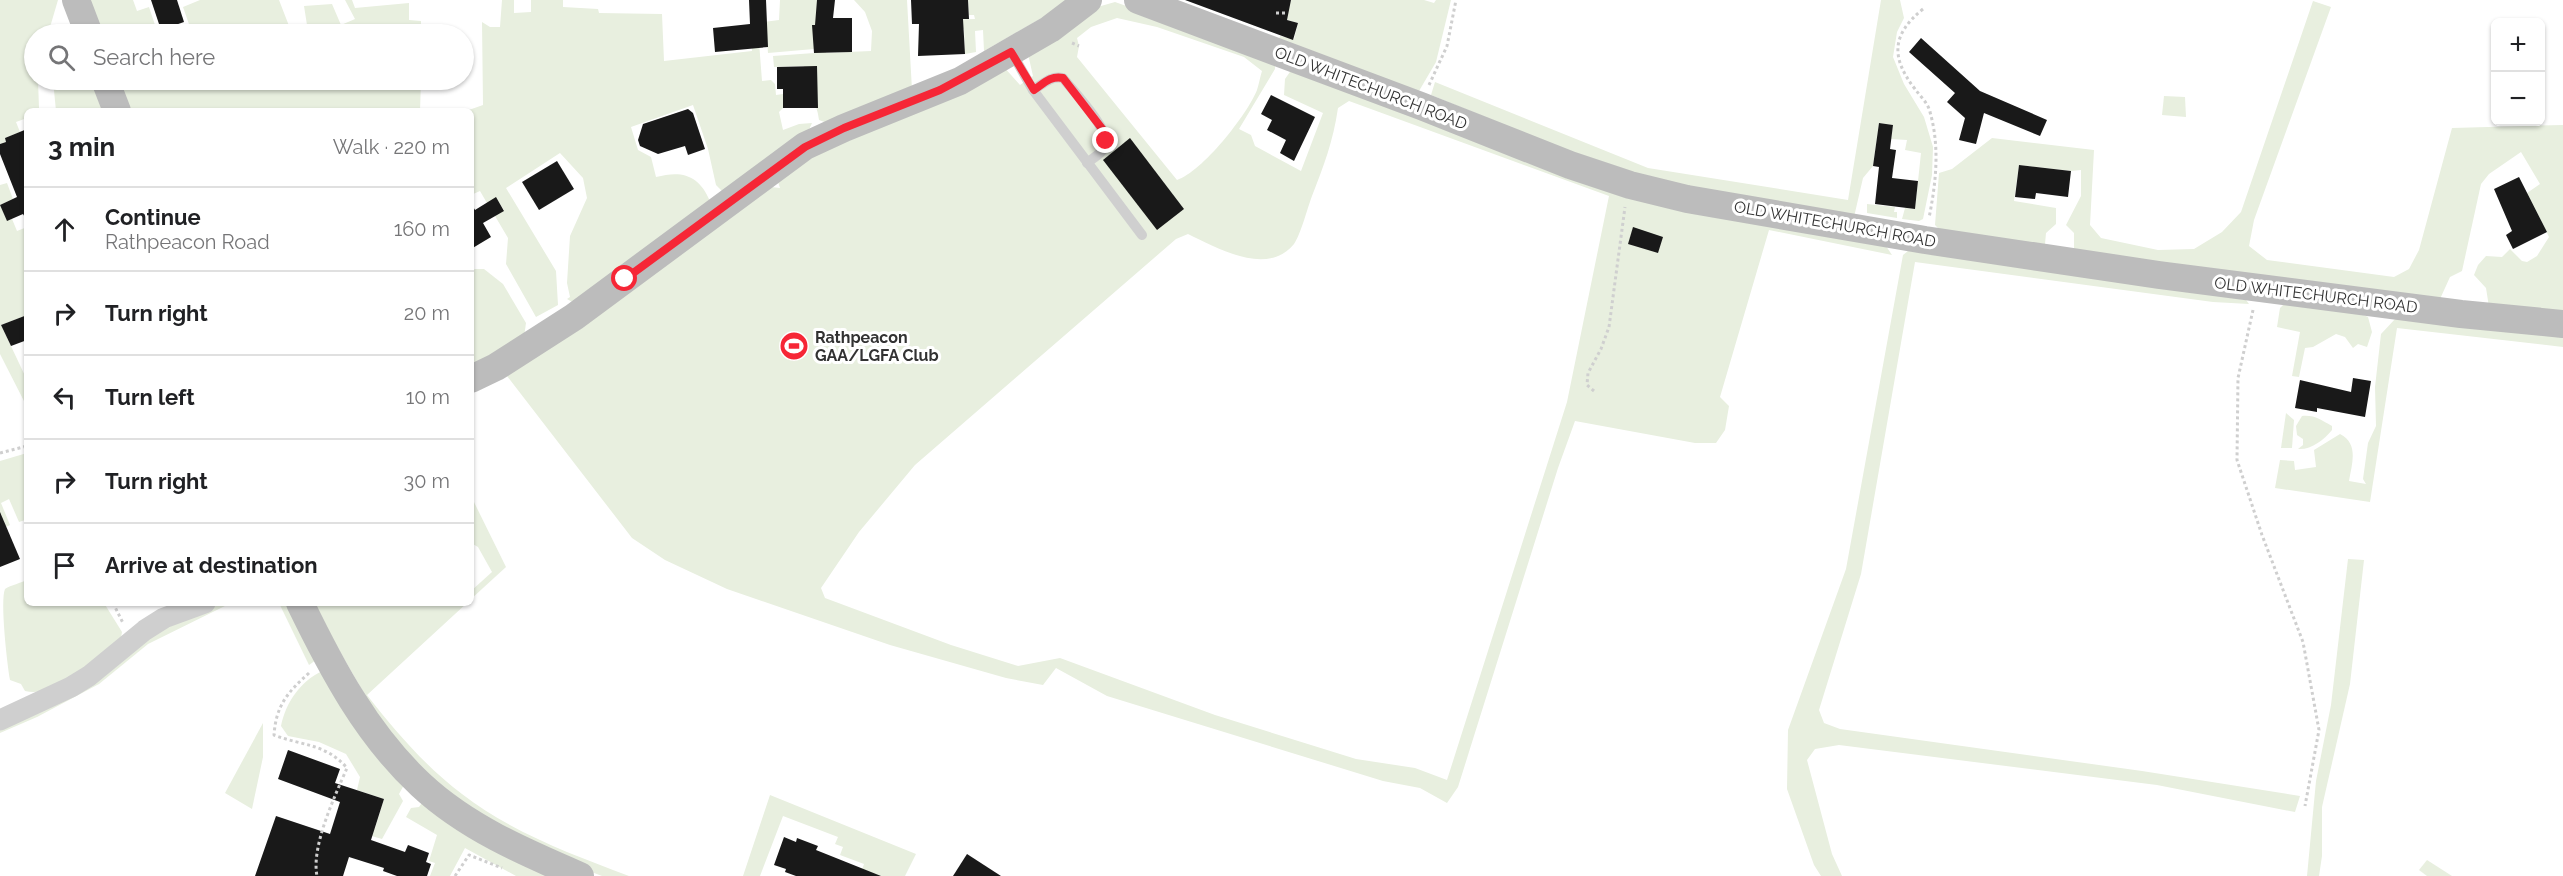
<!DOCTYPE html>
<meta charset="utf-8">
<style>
body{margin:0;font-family:Raleway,sans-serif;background:#f6f6f6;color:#202124}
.controls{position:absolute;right:18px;top:18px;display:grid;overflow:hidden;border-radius:9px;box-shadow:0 2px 4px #0004}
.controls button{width:54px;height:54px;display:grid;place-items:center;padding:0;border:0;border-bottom:2px solid #e0e0e0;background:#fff;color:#202124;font:30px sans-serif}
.stop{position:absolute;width:18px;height:18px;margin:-14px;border:4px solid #f62636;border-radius:50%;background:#fff}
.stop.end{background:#f62636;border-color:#fff;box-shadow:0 2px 6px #0008}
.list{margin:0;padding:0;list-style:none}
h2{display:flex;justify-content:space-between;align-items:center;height:78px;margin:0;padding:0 24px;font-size:26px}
h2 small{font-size:20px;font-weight:400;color:#757577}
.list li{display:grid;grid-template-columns:39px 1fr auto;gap:18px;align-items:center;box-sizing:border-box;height:84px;padding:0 24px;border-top:2px solid #e0e0e0}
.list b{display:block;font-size:22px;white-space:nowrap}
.list p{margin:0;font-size:20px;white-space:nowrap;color:#757577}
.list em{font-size:20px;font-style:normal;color:#757577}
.icon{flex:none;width:33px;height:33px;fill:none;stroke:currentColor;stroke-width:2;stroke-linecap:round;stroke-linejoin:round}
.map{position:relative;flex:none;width:2563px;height:876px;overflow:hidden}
.search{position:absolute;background:#fff;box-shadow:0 2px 4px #0004;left:24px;top:24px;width:450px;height:66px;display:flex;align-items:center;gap:15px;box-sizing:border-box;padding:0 21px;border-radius:33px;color:#757577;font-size:22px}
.panel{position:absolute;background:#fff;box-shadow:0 2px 4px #0004;left:24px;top:108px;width:450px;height:498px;border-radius:9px}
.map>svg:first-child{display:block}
.green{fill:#e8efdf;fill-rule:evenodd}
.building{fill:#191919}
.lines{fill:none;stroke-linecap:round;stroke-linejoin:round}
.path{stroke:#cfcfcf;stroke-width:3;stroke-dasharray:3 3;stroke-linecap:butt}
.lane{stroke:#cfcfcf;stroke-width:10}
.street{stroke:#cfcfcf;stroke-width:21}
.secondary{stroke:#bcbcbc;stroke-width:28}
.route{stroke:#f62636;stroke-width:8}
.labels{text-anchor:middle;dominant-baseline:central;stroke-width:6;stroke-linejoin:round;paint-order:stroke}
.street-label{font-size:16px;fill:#323232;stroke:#fff}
.poi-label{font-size:16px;font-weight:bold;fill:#323232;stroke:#fff;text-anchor:start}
</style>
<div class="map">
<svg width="2563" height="876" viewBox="0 0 2563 876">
<rect width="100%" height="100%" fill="#fff"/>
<g class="green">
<polygon points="0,0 58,0 48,34 34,34 34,80 38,80 39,108 37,111 27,111 27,118 16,122 20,132 5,138 6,142 0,144"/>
<polygon points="86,0 133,0 137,11 149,7 158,34 98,34"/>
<polygon points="200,0 279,0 291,31 307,25 304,6 332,4 341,25 355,19 345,0 352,0 355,8 409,3 409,20 421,21 421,34 177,34 191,30 183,7"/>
<path d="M502,0H514V13L531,12V0H563V7L598,9L599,13L662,14L664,61L752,51L750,24L779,20L780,0H817L823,3L826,53L871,51L872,31L865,12L854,0H907L912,90L830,124L819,120C817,101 804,85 804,66L774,67L773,56L814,53V49L768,53L767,41L759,42L762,81L771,80L775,84L776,95L783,94V108L779,112L783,130L799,124L812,123L808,132L723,192L716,185L708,149L693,105L631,127L638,150L651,157L656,177C682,170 699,175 710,201L574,303L567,299L570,297L567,283L570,236L587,198L583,178L560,153L506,188L556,271L558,305L536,317L506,264L508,238L495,216L504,210L496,198L487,203L480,191L471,195V111H466L483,105L482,22L490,27H500Z"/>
<polygon points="968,0 1073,0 984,51 983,30 975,31 976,52 965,54 964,29 949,29 936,20 975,19 974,15 969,15"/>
<polygon points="1291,0 1424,0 1434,3 1436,0 1451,0 1436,62 1419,91 1278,43 1280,36 1294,39 1298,23 1284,19"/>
<polygon points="1881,0 1900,0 1904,18 1897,32 1893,57 1904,84 1924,117 1933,147 1932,175 1923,219 1919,221 1902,219 1905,208 1915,209 1921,153 1905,150 1907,140 1891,139 1893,125 1879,123 1873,166 1863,178 1854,217 1632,177 1431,95 1435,82 1648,168 1848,200"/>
<polygon points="2313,1 2331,7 2254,220 2249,246 2267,260 2394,277 2409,269 2419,250 2452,128 2563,125 2563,315 2489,307 2486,288 2474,275 2478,265 2486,256 2502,257 2510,249 2522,261 2527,262 2537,256 2549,237 2527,193 2540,184 2521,152 2489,174 2481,184 2462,271 2450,277 2440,299 2074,252 2074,233 2066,225 2081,196 2081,170 2071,171 2019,165 2014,201 2056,208 2056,224 2046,233 2045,244 1944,234 1935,225 1939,173 1952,169 1992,138 2094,150 2090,225 2101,238 2158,250 2194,249 2222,232 2241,212"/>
<path d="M1115,2L1268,56L1275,63V69L1239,129L1251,135L1255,146L1301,171L1323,113L1284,95L1285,79L1292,69L1344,89L1884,243L1892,255L1769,230L1720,397L1729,406L1725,430L1716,443H1695L1575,421L1558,468L1458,787L1447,803L1420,788L1383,781L1107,696L1056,668L1043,685L1006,678L890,645L727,589L665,560L632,538L507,376L762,186L780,188L777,179L795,159L1003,66L1020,85L1033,76L1028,54L1101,6ZM1117,18L1157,27L1244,57L1262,71C1260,77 1259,84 1257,90C1247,115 1202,172 1177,180L1077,57L1079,46L1077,38L1091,27ZM1349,101L1609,196L1567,402L1447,780L1415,768L1356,759L1215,715L1060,658L1018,666L951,645L825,598L821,588L859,532L915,465L1176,239L1188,234C1217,248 1267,277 1294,244C1301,234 1307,209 1312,196C1324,165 1333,142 1338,108Z"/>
<polygon points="53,80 96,80 108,111 56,111"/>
<polygon points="114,80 421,80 420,111 126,111"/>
<polygon points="2164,96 2185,97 2186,117 2162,115"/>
<polygon points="7,183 13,199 0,205 7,220 12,219 17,231 27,227 27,315 1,325 27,380 27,407 0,354 0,185"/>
<polygon points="1867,204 1895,207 1894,212 1897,212 1897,218 1867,213"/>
<polygon points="1913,247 2246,300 2249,304 2213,302 1915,262 1861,574 1819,710 1824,723 1840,729 2142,771 2300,796 2295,812 2157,785 1839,745 1815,749 1807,760 1832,854 1842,876 1821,876 1814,865 1787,789 1788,730 1846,569 1903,255"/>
<polygon points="475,269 484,269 503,284 526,323 524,337 471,371 471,271"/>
<polygon points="2286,302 2359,313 2368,317 2372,332 2367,347 2358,344 2353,348 2345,337 2336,334 2313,347 2305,348 2299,377 2292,376 2300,332 2277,327 2280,308"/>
<path d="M2396,318L2563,337V347L2397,328L2370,502L2275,488L2280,460L2294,461L2295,470L2316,467L2314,450L2340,434C2359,444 2352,463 2349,481L2366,484L2363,479L2368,443L2376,426L2375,387L2381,334Z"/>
<polygon points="2286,413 2294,420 2292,448 2281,448"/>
<path d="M2302,416C2316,415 2320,420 2332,426V430C2324,440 2311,450 2298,449L2303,445V439L2297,435L2296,426Z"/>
<polygon points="27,453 27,523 25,520 19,522 9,499 1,503 10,525 0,530 0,461"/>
<polygon points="471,496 506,567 471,599 471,591 492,572 478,547 471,543"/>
<polygon points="2348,559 2364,560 2350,684 2322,807 2322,856 2319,876 2307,876 2316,781 2331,705"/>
<path d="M27,580V603H104L122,632L120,643C97,662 57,698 25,691L21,684L10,680C7,663 0,600 5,589C11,585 21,583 27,580Z"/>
<polygon points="219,603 231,603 148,644 99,684 37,717 0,733 0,727 158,629"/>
<polygon points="279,603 290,603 316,660 309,665"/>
<path d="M312,603H467L367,695C395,731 425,766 462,794C511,832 571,854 629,876H602L560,860L493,826L396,749Z"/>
<path d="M322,671L405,783L399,794L403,801L382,839L368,835L375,828L384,799L357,790L360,777L346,754L319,742L288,736L281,726C286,702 300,682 322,671Z"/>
<polygon points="263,723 263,757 252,809 225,793"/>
<polygon points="770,795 916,854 905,876 860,876 864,864 840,855 843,847 835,844 838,837 783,816 760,876 743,876"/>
<polygon points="424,800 561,876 516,876 465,848 450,876 430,876 435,863 429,861 437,835 406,817 411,808 419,807"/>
<polygon points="2427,860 2452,876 2427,876 2419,870"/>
</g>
<g class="building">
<polygon points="151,0 177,0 184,22 161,30"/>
<polygon points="749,0 766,0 768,47 715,52 713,28 750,24"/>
<polygon points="817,0 835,0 833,18 852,18 852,52 814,53 812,25 815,25"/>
<polygon points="911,0 968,0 969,19 963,19 965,54 918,56 919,24 912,24"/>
<polygon points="1185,0 1291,0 1287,20 1298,23 1293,40"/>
<polygon points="1921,38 1980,91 2047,120 2040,136 1984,113 1976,144 1959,140 1965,118 1947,102 1955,93 1909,52"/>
<polygon points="817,66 818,108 783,108 783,89 777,89 777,67"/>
<polygon points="1271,95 1315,117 1294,161 1280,153 1286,140 1267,130 1272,120 1261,114"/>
<polygon points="688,109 693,113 705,149 688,155 685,146 658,154 640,146 638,140 643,124"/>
<polygon points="1879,123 1893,125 1890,149 1896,150 1892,178 1918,181 1915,209 1875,204 1879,167 1873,166"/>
<polygon points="27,129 27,221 23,214 7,221 0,205 17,197 0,154 0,144 6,142 5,138"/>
<polygon points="1130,138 1184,209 1157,230 1103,160"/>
<polygon points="557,161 574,189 539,210 522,182"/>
<polygon points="2019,165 2071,171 2068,197 2036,193 2035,199 2015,197"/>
<polygon points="2519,177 2547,232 2513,249 2506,235 2512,231 2494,189"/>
<polygon points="496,197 504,211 483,223 491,237 471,249 471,203 475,210"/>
<polygon points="1633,227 1663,237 1658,253 1628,244"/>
<polygon points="27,315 27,340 11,346 1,325"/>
<polygon points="2353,378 2371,381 2365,417 2317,408 2317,412 2295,408 2300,380 2351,392"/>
<polygon points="0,512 20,559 0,567"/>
<polygon points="288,750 340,769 335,783 384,799 371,840 405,852 408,845 429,853 426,862 431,864 427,876 397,876 383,871 384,868 349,857 343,876 255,876 276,816 330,834 340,802 278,779"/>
<polygon points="784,837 796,842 797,838 818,846 816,850 881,876 796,876 785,872 786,869 774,865"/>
<polygon points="967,854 1001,876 953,876"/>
</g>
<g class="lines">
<g class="path">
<path d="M1923,9C1891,35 1891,58 1915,89C1920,96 1928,103 1930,112C1940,147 1936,183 1929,218"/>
<polyline points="1276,13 1286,13"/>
<polyline points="1072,43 1079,46"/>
<polyline points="1429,85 1447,46 1456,0"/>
<polyline points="2253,310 2238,378 2237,460 2262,535 2303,642 2319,730 2305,806"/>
<polyline points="1594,391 1587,385 1588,373 1601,349 1609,327 1625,207"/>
<polyline points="0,453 27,446"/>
<polyline points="113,603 123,623"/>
<path d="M309,673C288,692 276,705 274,735C302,746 325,743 347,768C335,796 311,846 317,876"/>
<polyline points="455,876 469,855 502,868"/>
</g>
<g class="lane">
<polyline points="1012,53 1033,90 1142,235"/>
<path d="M1033,90C1043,84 1051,75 1063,78C1073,91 1107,127 1106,142C1105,152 1094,157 1087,163"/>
</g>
<polyline class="street" points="0,720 71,687 89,676 145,630 164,618 205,603"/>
<g class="secondary">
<polyline points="76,0 89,34"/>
<polyline points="1138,0 1421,106 1570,165 1630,185 1687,199 1925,240 2159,275 2461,314 2563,324"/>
<polyline points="105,80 117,111"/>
<polyline points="471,379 496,367 574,317 805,146 844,128 960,81 1050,29 1088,0"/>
<path d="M300,603C332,669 367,735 421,785C466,827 524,852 580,876"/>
</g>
</g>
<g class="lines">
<path class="route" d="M625,279L805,147L844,128L940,90L1011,52L1034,90C1043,84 1051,75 1063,78L1103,130L1106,141"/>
</g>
<defs>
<g id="stadium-disc" transform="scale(1.5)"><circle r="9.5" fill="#f62636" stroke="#fff"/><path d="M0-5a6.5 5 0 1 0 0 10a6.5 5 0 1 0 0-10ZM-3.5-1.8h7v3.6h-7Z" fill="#fff"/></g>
</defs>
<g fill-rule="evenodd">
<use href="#stadium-disc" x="794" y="346"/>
</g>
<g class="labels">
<g class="street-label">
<text transform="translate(1371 88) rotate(21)">OLD WHITECHURCH ROAD</text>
<text transform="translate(1835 224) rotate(10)">OLD WHITECHURCH ROAD</text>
<text transform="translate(2316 295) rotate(7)">OLD WHITECHURCH ROAD</text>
</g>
<g class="poi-label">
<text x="815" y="337">Rathpeacon<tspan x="815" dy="18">GAA/LGFA Club</tspan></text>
</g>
</g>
</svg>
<div class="controls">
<button>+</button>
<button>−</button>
</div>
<div class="stop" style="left:625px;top:279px"></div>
<div class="stop end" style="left:1106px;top:141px"></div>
<div class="search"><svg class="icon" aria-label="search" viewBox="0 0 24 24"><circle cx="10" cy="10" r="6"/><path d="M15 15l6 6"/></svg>Search here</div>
<section class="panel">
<h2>3 min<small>Walk · 220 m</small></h2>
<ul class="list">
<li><svg class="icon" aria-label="ahead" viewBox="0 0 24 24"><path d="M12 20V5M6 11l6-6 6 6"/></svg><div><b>Continue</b><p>Rathpeacon Road</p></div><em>160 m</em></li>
<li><svg class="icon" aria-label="right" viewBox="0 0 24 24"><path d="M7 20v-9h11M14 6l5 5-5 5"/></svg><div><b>Turn right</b></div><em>20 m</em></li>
<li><svg class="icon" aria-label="left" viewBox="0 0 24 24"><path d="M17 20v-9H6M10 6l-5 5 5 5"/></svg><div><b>Turn left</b></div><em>10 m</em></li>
<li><svg class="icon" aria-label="right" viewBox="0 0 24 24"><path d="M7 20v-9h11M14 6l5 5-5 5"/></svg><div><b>Turn right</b></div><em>30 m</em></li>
<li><svg class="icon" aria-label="arrive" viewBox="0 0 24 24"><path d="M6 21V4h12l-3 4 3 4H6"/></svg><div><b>Arrive at destination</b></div></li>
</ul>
</section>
</div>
